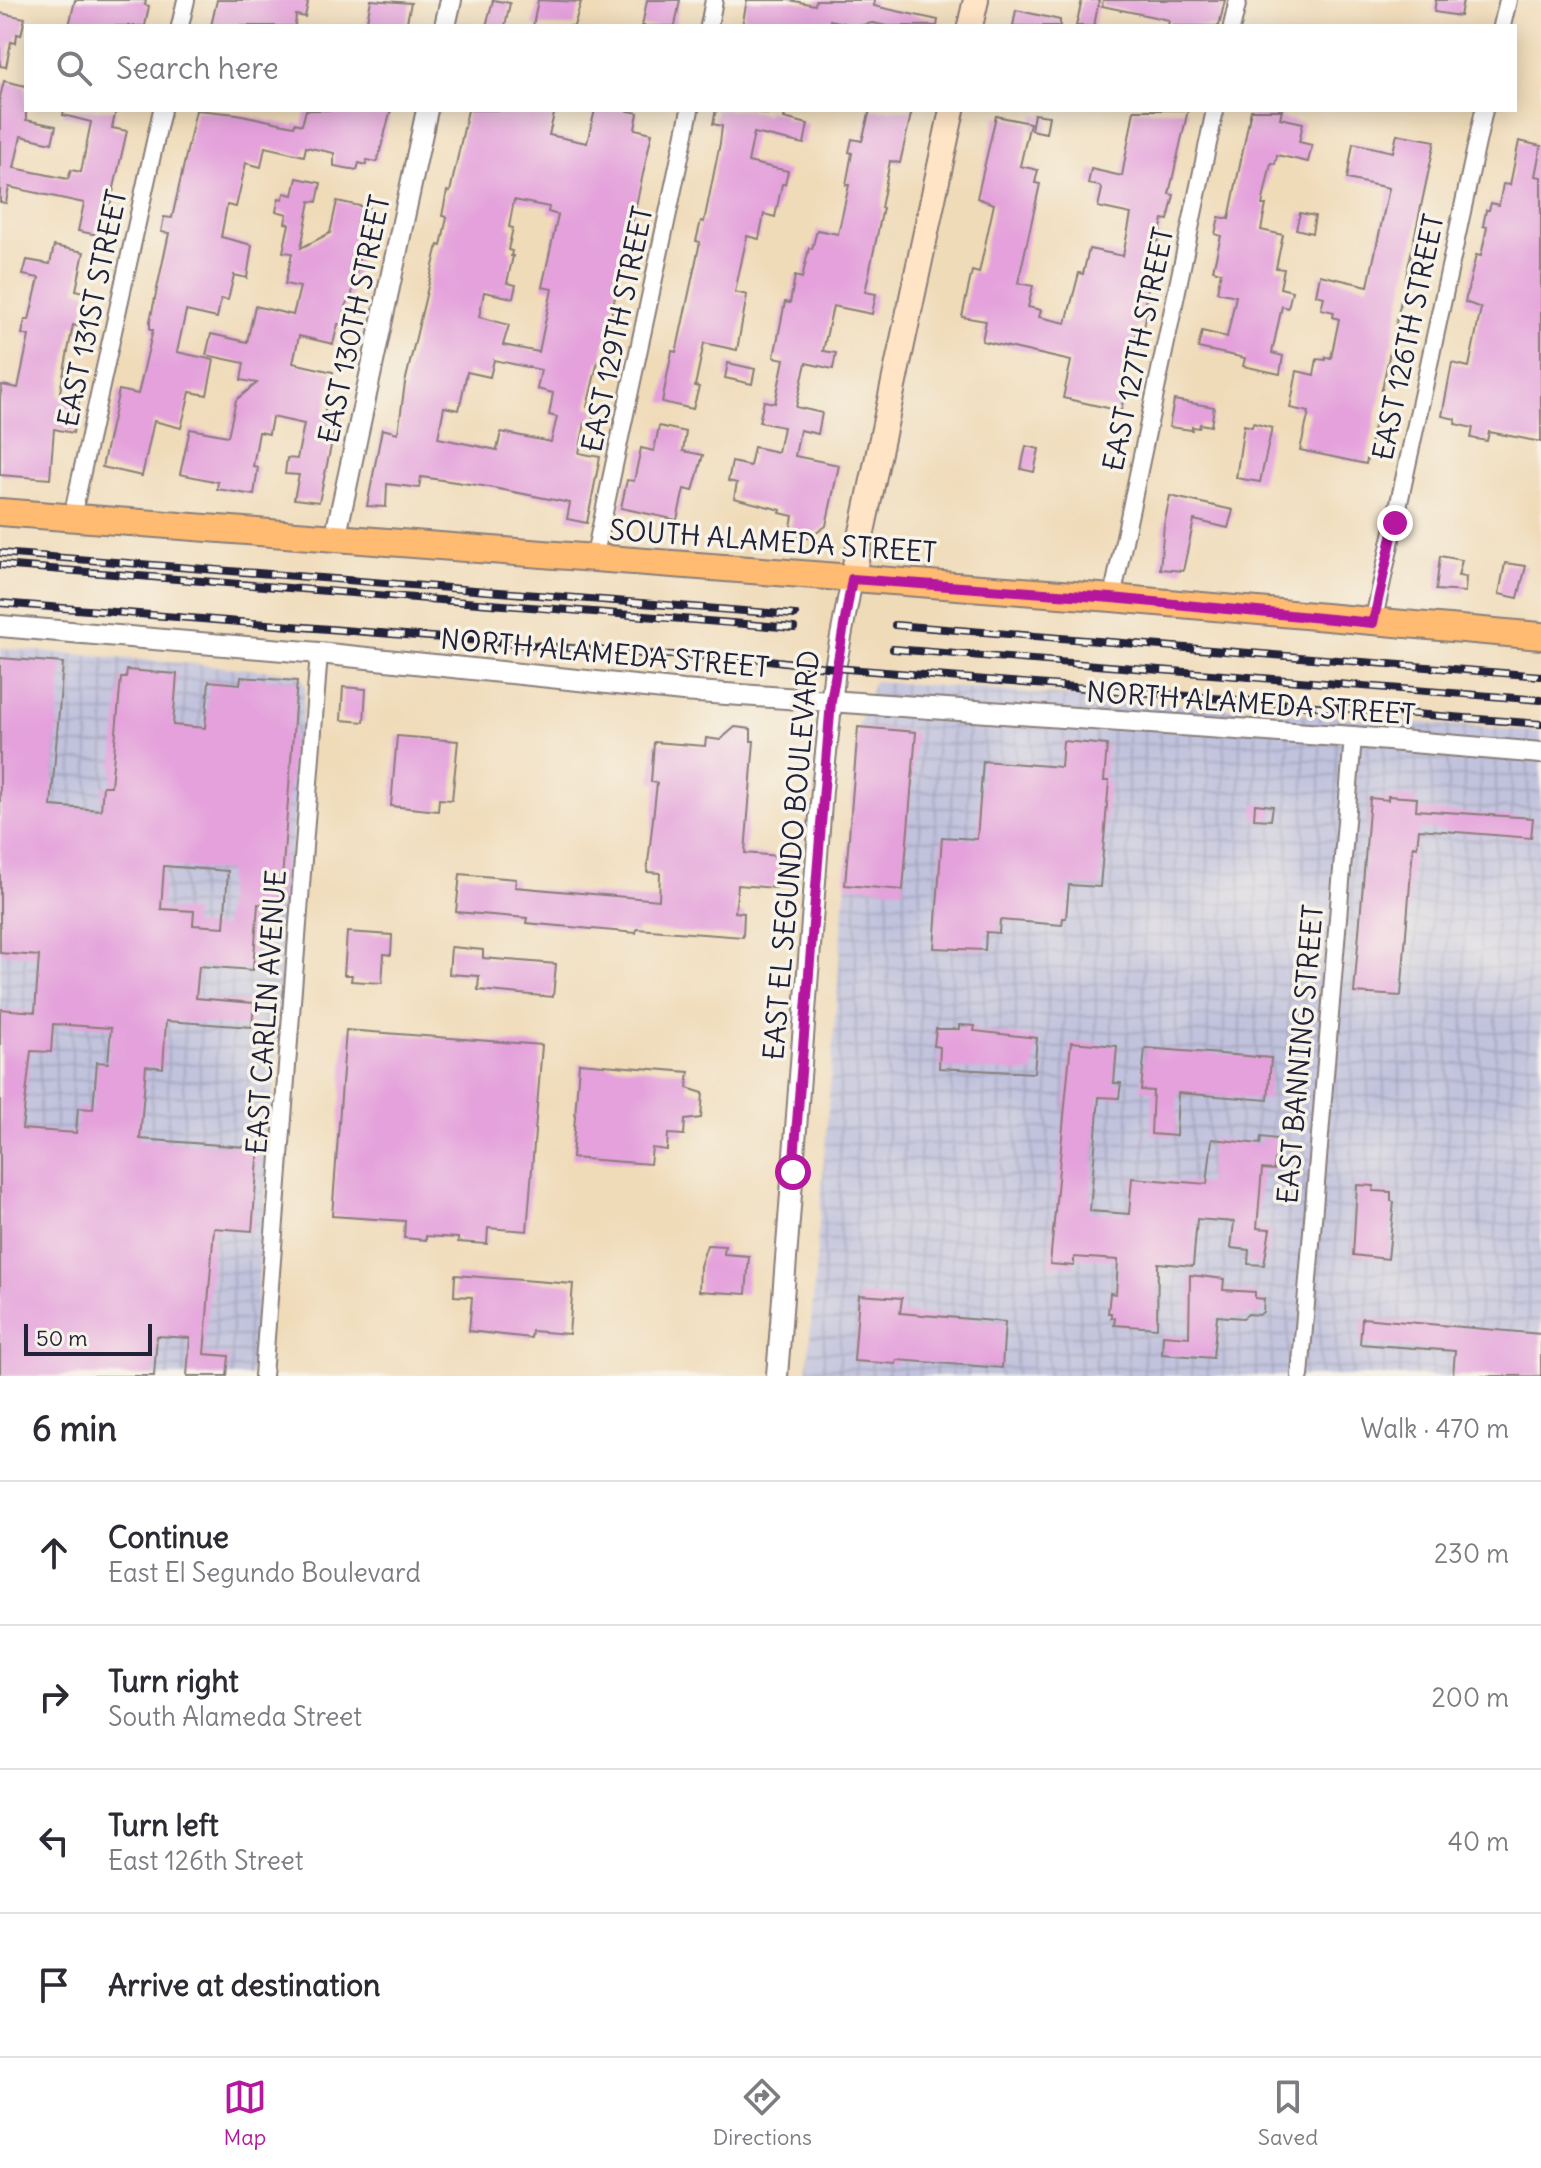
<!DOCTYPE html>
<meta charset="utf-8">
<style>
body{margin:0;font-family:Delius,sans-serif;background:#f7f7f7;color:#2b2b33}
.scale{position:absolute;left:24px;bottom:20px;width:128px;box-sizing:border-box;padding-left:8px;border:4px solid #22223b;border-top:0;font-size:22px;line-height:28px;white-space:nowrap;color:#22223b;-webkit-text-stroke:6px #f7f3e8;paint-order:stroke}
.stop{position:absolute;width:24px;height:24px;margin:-18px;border:6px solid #b5179e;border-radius:50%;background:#fff}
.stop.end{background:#b5179e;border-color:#fff;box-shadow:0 2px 8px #0008}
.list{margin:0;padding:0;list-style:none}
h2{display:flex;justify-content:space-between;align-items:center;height:104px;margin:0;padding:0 32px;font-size:34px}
h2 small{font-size:26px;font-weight:400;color:#7c7c81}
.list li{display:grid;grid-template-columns:52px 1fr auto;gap:24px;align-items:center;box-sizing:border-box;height:144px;padding:0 32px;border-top:2px solid #e1e1e2}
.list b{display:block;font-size:30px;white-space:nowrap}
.list p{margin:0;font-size:26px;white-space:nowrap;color:#7c7c81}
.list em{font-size:26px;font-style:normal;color:#7c7c81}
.icon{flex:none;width:44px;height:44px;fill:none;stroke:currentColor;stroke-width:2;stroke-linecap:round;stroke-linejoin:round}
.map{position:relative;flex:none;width:1541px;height:1376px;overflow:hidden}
.search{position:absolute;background:#fff;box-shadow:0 4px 20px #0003;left:24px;right:24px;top:24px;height:88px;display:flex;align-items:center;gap:20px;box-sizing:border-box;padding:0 28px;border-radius:0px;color:#7c7c81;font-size:30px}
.sheet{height:680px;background:#fff}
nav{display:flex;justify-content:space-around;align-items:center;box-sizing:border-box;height:112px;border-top:2px solid #e1e1e2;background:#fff;font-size:22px;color:#7c7c81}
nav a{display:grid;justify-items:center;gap:4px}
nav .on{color:#b5179e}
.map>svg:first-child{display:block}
.industrial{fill:url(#industrial-grid)}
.building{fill:#e4a1db;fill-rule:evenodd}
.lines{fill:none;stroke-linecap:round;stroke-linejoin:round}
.minor-casing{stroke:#897e7a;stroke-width:20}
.tertiary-casing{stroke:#897e7a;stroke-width:24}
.secondary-casing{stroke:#897e7a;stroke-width:28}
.primary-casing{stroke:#897e7a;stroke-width:30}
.minor{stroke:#fff;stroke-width:16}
.tertiary{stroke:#fff;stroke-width:20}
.secondary{stroke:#ffe4c6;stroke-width:24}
.primary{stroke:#febb71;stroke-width:26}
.rail-casing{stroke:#22223b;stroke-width:8}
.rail{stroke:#f7f3e8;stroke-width:5;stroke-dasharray:15;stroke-linecap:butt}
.route{stroke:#b5179e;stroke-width:10}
.labels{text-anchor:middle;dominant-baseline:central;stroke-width:7;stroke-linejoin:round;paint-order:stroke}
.street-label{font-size:28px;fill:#22223b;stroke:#f7f3e8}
</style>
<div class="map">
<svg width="1541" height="1376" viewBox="0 0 1541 1376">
<defs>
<pattern id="industrial-grid" width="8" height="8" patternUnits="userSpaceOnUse" patternTransform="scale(2)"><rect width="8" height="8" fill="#c1c2dd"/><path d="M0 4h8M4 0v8" fill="none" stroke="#a6a6bf"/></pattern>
</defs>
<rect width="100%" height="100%" fill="#f7f3e8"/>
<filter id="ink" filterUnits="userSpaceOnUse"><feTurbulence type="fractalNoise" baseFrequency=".0125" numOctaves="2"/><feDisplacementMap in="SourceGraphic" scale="16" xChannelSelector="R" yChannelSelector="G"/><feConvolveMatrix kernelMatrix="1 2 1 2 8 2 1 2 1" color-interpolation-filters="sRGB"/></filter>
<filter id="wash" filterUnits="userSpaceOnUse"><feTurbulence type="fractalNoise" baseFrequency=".006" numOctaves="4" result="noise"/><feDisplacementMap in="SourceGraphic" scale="32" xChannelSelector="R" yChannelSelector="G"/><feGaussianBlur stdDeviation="1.8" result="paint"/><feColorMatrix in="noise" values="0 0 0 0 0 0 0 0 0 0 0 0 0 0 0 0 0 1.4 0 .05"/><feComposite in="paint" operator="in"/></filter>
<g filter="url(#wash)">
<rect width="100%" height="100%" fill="#f0dbb9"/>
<g class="industrial">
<polygon points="0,648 299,673 305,686 251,1376 0,1376"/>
<polygon points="874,681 1541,732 1541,1376 807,1376 858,727"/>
</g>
<g id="blocks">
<g class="building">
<polygon points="75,0 146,0 145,5 149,6 145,26 69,26"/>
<polygon points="217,0 301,0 308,3 305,17 296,15 295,26 211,26"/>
<polygon points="371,0 411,3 406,26 366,26"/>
<polygon points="493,0 510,3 505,26 486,26"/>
<polygon points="538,0 581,2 574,26 533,26"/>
<polygon points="647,0 680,0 675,26 642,26"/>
<polygon points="747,0 789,0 815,5 816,0 875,0 874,6 938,20 937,26 887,26 873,23 857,26 830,20 829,26 742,26"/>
<polygon points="1082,0 1099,0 1094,26 1076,26"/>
<polygon points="1103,0 1225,0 1219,26 1168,26 1169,20 1102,6"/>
<polygon points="1436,0 1463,0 1460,16 1434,12"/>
<polygon points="1016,10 1060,20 1060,26 1013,26"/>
<polygon points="0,13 25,18 21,35 17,34 16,43 11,42 6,67 0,66"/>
<polygon points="4,81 26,86 26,120 56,126 52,143 21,136 14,168 68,179 71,170 81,172 91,122 63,115 64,110 116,110 112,128 127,131 103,236 78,231 84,203 9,187 6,203 0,202 0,97"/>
<polygon points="196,110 237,114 294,126 295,123 302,125 306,110 391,110 377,162 367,160 366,165 359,163 357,170 334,166 334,153 306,147 304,156 265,147 261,167 246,163 236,207 227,205 221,237 252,245 247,278 234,275 228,300 221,299 217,318 186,311 177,352 214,360 207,395 190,392 181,428 154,421 142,476 102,467 119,390 138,394 153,330 150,330 150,321 169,233 161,232 164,217 172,218"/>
<path d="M468,110H555L549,135L587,143L595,110H625L638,113L635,129L652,133L630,233L634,234L630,253L625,251L601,362L598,361L587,407L595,409L591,425L585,423L579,453L600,457L587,523L567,519L570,503L483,486L421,477L419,488L387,484L386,507L367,506L382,429L398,433L405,383L438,245L441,246L447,217L442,216L447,191L450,192ZM514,200L549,207L548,212L558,215L542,287L552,289L539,352L503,345L509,325L479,317L484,292L513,298L516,285L507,283L513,256H511L512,251L508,250L513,228L509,227ZM494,360L541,370L537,389L553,393L549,415L557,417L551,442L501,432L497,450L438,438L444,407L459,410L467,372L490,377Z"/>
<polygon points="716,110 747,110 767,114 767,110 785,114 784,118 808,124 804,144 754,133 748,162 788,171 785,184 782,184 775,217 764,214 759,239 747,236 735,292 747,295 737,350 704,343 695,386 699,387 693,409 662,402 672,351 676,352 678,344 700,242 696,241 701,221 704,222 720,143 722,126 713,124"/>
<polygon points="870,110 912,110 900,163 890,161 881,208 883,208 865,292 876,294 872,314 833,306 823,351 836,353 833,369 806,363 796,407 822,413 818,434 800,430 795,456 839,465 826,526 809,538 789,537 793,516 780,513 781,510 734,498 737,483 728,481 732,462 750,466 754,447 778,452 783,427 759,422 764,401 775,403 784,359 774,357 785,302 790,303 795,276 802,278 809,248 812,249 817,230 838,234 849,185 846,185 852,153 849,152 852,139 862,141"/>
<polygon points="1134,110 1188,110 1169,194 1174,195 1168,220 1163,219 1145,302 1149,303 1144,327 1138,325 1122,395 1124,396 1121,411 1063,398 1071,361 982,341 986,321 962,317 972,271 979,273 994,204 977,198 996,116 1030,123 1020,166 1038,170 1035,183 1040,184 1018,283 1033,286 1028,307 1041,310 1039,317 1066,323 1079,273 1083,274 1089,249 1123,256 1131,214 1098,207 1102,189 1099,186 1088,184 1091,169 1122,176"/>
<polygon points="1251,110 1282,110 1280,118 1303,123 1299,142 1312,145 1308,162 1277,155 1275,164 1271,163 1262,205 1266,205 1261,230 1283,235 1276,268 1284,269 1280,288 1292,291 1288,308 1282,306 1272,353 1283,356 1280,374 1243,366 1245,358 1198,348 1202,331 1227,337 1236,296 1217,292 1221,272 1213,270 1221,236 1215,234 1219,217 1229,219"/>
<polygon points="1034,114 1049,116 1046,133 1031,130"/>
<polygon points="1397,134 1435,141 1366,464 1300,450 1309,412 1290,408 1297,371 1314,375 1317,359 1325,360 1326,357 1331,358 1339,319 1333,317 1334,312 1321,309 1324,297 1316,295 1320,275 1368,286 1389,188 1347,179 1353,143 1393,152"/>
<polygon points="1519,141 1541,146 1535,176 1541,177 1541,442 1489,432 1487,441 1471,438 1473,428 1455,424 1456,419 1442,416 1452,363 1469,367 1481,308 1465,302 1476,255 1481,256 1487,227 1483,226 1486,210 1489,210 1491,203 1499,205 1503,184 1510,185"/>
<polygon points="297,178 321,183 317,202 310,201 301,248 330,233 337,201 369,208 351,299 348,298 342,325 338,324 333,344 299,336 293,363 333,372 324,415 337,418 319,502 294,499 299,475 285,474 287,458 297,459 304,424 272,417 269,434 259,432 253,466 258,467 254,495 217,489 218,482 180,474 190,429 228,436 236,400 257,383 241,380 244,363 206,355 211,334 247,342 255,306 293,315 300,287 285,284 292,253 283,252 289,224 285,223 287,214 276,211 279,198 283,199 284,193 293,195"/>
<polygon points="1300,213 1315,216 1312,233 1296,229"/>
<polygon points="54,246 84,252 76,290 87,293 80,327 73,325 59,397 79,401 73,433 54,429 50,479 0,475 0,397 2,385 18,388 29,336 22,334 25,320 29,320 39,278 23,275 27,260 50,264"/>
<polygon points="728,363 755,369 752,384 725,378"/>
<polygon points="1174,400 1214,407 1211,426 1200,424 1199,428 1192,427 1192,430 1169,427"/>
<polygon points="1253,423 1272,428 1260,482 1236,478 1244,425 1252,427"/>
<polygon points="659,426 686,432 683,451 703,455 693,491 684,489 677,520 621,508 627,480 634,481 641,448 654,451"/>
<polygon points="1026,446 1039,449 1034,472 1021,469"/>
<polygon points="1170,496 1233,510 1228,528 1194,520 1183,571 1160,569 1164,525"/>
<polygon points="1440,556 1462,560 1458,576 1466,577 1465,592 1436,590"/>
<polygon points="1505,563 1526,566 1518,598 1499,594"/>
<path d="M0,658L63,663L51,806L101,810L103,786H111L121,678H126L127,670L177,674L173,725L205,728L209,681L240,684L241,677L297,681L280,906L258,904L253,970L199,966L196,998L254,1003L252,1027L166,1021L163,1068L146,1066L140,1139L259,1148L252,1231L214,1228L204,1354L229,1356L227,1376H187L190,1338L157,1336L154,1376H0V1009L35,1012L39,956L0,953ZM164,866L228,871L224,927L193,925L194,911L161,909ZM53,1024L111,1028L108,1063L97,1062L93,1109L78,1108L76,1133L22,1129L31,1051L51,1052Z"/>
<polygon points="343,687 366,689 364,722 341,720"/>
<polygon points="735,727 751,729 751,741 754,741 745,853 779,856 776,888 738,885 735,912 744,913 743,937 637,929 636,933 526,923 527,918 456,912 460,874 516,879 515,887 659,900 660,873 647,872 657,783 651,782 654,742 705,746 706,738 720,740"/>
<polygon points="858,727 916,732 903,890 845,885"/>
<polygon points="397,736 458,741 452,800 439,799 438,811 391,806"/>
<polygon points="1063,741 1107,745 1104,781 1109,781 1100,887 1069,885 1066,918 1063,918 1062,925 1000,920 999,933 986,932 985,950 934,948 942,837 977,839 983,761 1061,767"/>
<polygon points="1388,796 1417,798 1416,810 1533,818 1531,838 1419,829 1417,847 1413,846 1401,996 1354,993 1370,798 1388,800"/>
<polygon points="1255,804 1273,806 1271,820 1254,819"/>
<polygon points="347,932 392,935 391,955 384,954 382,983 351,981 352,975 344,975"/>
<polygon points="451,947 483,950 483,958 556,964 553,997 478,990 479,976 449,974"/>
<polygon points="959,1025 975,1026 974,1031 1037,1038 1034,1073 939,1068 940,1047 934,1046 936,1029 959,1029"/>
<polygon points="346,1030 542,1045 527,1231 488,1228 487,1244 458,1242 458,1238 426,1236 426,1240 404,1238 405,1221 332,1216"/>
<polygon points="1071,1042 1117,1046 1114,1083 1121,1083 1119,1098 1099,1097 1090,1211 1129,1214 1132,1178 1207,1184 1212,1139 1260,1144 1261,1137 1277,1139 1274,1170 1262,1169 1257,1228 1270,1229 1264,1265 1248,1264 1249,1250 1231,1248 1234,1222 1197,1219 1193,1266 1158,1263 1157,1328 1114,1325 1115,1318 1111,1318 1111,1313 1108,1313 1110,1293 1116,1294 1118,1260 1074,1257 1074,1266 1050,1264"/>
<polygon points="1145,1048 1271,1058 1268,1100 1178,1093 1176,1136 1151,1134 1153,1091 1141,1090"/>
<polygon points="579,1063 689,1072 687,1088 703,1093 701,1118 685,1120 684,1135 668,1134 667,1150 652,1148 650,1164 572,1158"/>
<polygon points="1357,1185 1374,1186 1373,1191 1391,1192 1391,1201 1394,1202 1388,1259 1353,1255"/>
<polygon points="707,1245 725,1246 724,1254 749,1256 746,1294 699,1291 700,1266"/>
<polygon points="455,1275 573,1284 569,1334 532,1331 531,1338 469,1331 472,1297 454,1296"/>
<polygon points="1190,1275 1224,1279 1223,1290 1255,1292 1255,1298 1264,1299 1263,1312 1259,1315 1248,1314 1243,1318 1217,1316 1213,1358 1162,1354 1163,1335 1189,1337"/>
<polygon points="859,1295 902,1298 900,1313 1005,1322 1002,1368 897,1360 896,1364 854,1361"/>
<polygon points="1362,1318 1541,1334 1541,1376 1453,1376 1455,1351 1360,1344"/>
</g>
</g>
</g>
<g filter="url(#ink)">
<use href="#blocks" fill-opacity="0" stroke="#897e7a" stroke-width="2"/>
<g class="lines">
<g class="minor-casing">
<g id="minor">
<polyline points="180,26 186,0"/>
<polyline points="709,26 714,0"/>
<polyline points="1232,26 1238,0"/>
<polyline points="1502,26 1508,0"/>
<polyline points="72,517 162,110"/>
<polyline points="594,559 690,110"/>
<polyline points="1112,598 1215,110"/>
<polyline points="1373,623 1484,110"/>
<polyline points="263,1376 319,653"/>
<polyline points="1300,1376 1353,737"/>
</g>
</g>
<g class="tertiary-casing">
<g id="tertiary">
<polyline points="445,26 451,0"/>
<polyline points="335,539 427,110"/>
<polyline points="0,626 319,653 683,691 1353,737 1541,753"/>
<polyline points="777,1376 822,790 835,668 852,579"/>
</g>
</g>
<g class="secondary-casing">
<g id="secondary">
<polyline points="970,26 976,0"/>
<polyline points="852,579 952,110"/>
</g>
</g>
<g class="primary-casing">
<polyline id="primary" points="0,512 1112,598 1541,636"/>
</g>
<use href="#minor" class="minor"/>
<use href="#tertiary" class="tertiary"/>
<use href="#secondary" class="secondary"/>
<use href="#primary" class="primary"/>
<g class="rail-casing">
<g id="rail">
<polyline points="0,553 795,615"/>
<polyline points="0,565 794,628"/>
<polyline points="0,603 645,654 752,658 835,668 1541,724"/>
<polyline points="895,625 1541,676"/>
<polyline points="893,649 1541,700"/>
</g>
</g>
<use href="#rail" class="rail"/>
</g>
</g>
<g class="lines" filter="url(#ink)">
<polyline class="route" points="793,1172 831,701 852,579 1112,598 1373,623 1395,523"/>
</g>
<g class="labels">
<g class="street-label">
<text transform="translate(92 308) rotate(-78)">EAST 131ST STREET</text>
<text transform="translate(354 319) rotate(-78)">EAST 130TH STREET</text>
<text transform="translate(617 329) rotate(-78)">EAST 129TH STREET</text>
<text transform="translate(1408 337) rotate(-78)">EAST 126TH STREET</text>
<text transform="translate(1138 349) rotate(-78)">EAST 127TH STREET</text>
<text transform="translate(773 541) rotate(4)">SOUTH ALAMEDA STREET</text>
<text transform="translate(605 653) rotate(5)">NORTH ALAMEDA STREET</text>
<text transform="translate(1251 703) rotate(4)">NORTH ALAMEDA STREET</text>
<text transform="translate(791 855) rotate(-85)">EAST EL SEGUNDO BOULEVARD</text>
<text transform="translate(266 1012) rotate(-86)">EAST CARLIN AVENUE</text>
<text transform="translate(1300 1054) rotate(-85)">EAST BANNING STREET</text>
</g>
</g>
</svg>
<div class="scale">50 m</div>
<div class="stop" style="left:793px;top:1172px"></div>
<div class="stop end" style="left:1395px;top:523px"></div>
<div class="search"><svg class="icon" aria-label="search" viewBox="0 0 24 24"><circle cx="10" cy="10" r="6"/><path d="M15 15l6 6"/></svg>Search here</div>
</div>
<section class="sheet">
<h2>6 min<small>Walk · 470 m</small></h2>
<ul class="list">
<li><svg class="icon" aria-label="ahead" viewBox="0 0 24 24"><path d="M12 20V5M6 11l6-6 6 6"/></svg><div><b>Continue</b><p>East El Segundo Boulevard</p></div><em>230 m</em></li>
<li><svg class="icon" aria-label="right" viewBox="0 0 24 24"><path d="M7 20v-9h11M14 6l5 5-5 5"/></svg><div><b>Turn right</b><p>South Alameda Street</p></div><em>200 m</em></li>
<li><svg class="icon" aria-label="left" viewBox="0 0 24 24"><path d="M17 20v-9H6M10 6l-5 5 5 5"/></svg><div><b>Turn left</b><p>East 126th Street</p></div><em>40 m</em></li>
<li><svg class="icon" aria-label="arrive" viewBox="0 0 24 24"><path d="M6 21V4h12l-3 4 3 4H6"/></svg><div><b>Arrive at destination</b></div></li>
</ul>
</section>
<nav>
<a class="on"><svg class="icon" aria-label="map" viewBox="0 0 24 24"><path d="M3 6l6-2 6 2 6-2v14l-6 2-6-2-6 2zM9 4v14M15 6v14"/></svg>Map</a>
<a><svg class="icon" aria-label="directions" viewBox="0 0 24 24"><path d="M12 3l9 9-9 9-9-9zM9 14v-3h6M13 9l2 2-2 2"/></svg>Directions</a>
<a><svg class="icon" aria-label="saved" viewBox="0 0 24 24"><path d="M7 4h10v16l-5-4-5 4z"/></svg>Saved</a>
</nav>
